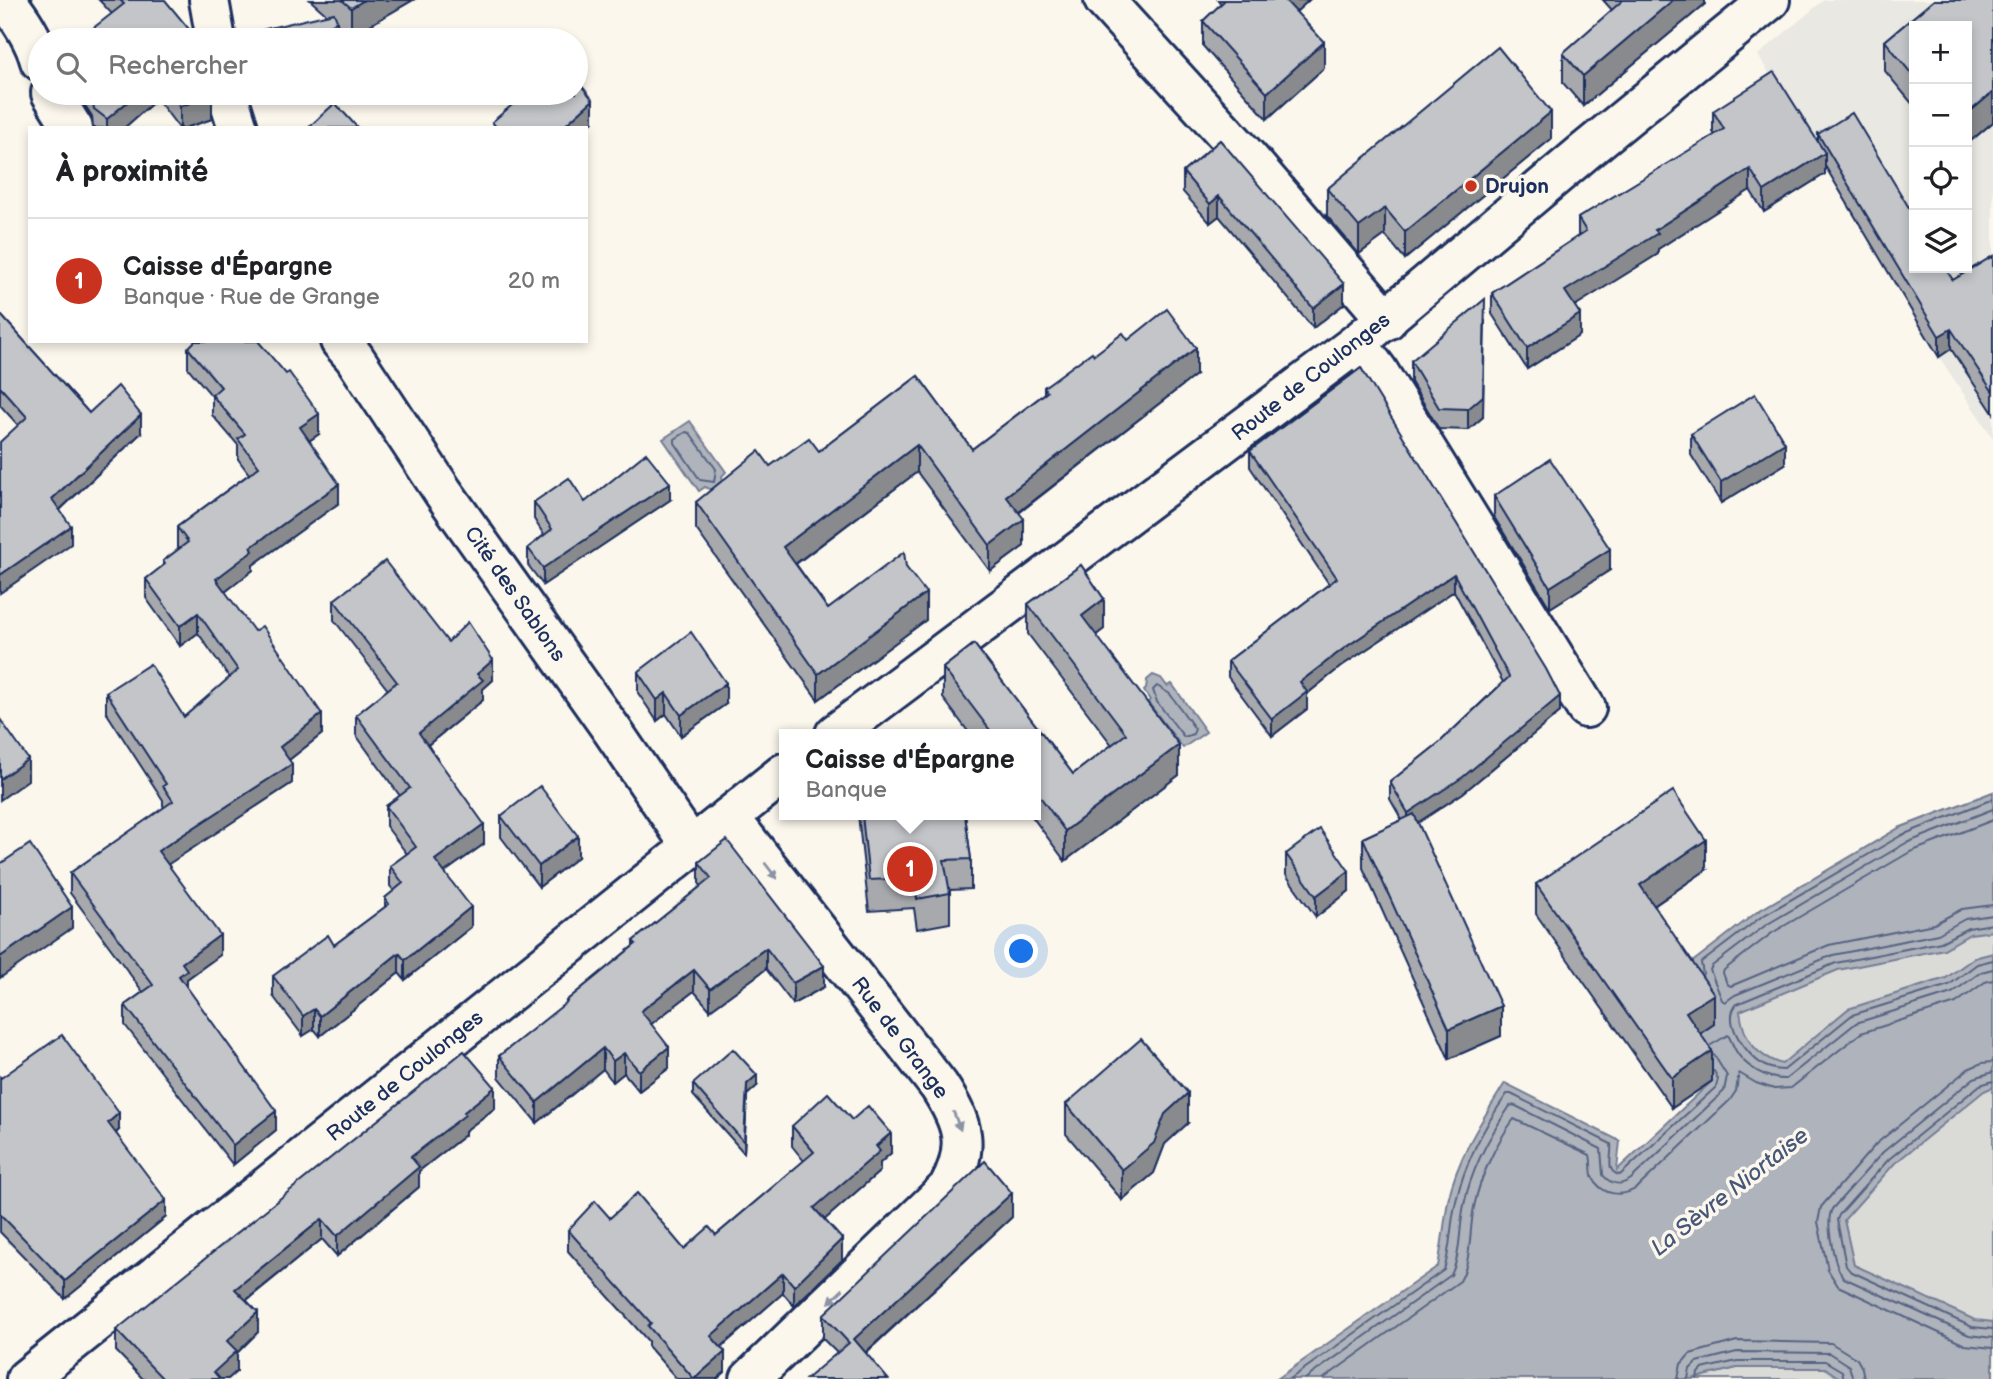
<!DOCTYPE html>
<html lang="fr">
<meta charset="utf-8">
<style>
body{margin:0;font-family:"Balsamiq Sans",sans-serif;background:#f2f2f2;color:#202124}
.controls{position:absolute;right:21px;top:21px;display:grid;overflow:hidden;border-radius:0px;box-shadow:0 4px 10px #0003}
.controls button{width:63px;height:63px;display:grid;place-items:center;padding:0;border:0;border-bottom:2px solid #e0e0e0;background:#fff;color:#202124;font:35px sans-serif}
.you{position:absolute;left:1022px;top:952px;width:24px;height:24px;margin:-18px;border:5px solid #fff;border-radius:50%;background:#1a73e8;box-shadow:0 0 0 10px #1a73e833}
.badge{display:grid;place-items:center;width:46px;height:46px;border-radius:50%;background:#c8321e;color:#fff;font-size:23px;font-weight:700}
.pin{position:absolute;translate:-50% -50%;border:4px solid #fff;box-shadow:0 2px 7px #0006}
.popup{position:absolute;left:779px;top:729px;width:262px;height:91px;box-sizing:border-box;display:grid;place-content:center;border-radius:0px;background:#fff;filter:drop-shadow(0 2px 5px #0005);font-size:23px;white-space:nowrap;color:#757577}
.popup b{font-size:26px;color:#202124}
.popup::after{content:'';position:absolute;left:50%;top:100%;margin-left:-14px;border:14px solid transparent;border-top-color:#fff}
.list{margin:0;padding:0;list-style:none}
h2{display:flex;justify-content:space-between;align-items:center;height:91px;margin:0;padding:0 28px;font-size:30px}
h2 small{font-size:23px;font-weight:400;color:#757577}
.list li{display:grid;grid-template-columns:46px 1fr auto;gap:21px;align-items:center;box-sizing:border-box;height:126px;padding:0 28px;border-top:2px solid #e0e0e0}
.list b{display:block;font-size:26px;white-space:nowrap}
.list p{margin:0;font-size:23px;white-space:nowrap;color:#757577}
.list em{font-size:23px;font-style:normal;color:#757577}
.icon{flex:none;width:38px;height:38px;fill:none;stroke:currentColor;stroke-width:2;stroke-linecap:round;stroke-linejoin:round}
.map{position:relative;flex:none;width:1993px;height:1379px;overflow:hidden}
.search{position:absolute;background:#fff;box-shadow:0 4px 10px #0003;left:28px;top:28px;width:560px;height:77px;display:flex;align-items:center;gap:18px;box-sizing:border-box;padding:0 24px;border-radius:38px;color:#757577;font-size:26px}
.panel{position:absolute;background:#fff;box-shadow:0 4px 10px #0003;left:28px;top:126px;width:560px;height:217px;border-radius:0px}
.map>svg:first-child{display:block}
.built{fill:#eae8e2;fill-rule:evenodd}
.green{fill:#dadad7;stroke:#7a849a;stroke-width:2}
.water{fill:#afb3bb;stroke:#747e96;stroke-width:2}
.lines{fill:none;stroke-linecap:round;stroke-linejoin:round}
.shore{stroke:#566483;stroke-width:2}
.street-casing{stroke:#1b2f5e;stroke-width:44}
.primary-casing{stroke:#1b2f5e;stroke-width:44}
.street{stroke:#fbf7ec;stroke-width:38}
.primary{stroke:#fbf7ec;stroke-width:38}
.wall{fill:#a8a9ad;stroke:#1b2f5e;stroke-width:2}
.shaded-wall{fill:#888a8d;stroke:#1b2f5e;stroke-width:2}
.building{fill:#c3c5c9;stroke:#1b2f5e;stroke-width:2}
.oneway{fill:#8b93a5}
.poi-dot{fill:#c8321e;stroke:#fbf7ec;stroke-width:2.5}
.labels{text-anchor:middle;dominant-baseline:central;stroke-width:7;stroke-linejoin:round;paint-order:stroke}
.poi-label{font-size:21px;font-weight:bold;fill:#1b2f5e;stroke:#fbf7ec;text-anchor:start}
.street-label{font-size:21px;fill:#1b2f5e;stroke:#fbf7ec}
.water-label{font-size:23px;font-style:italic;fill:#47577a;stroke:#fbf7ec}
</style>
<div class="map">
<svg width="1993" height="1379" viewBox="0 0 1993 1379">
<rect width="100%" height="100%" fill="#fbf7ec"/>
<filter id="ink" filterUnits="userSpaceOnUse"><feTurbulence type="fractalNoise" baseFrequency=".0143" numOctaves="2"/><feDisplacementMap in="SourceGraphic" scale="14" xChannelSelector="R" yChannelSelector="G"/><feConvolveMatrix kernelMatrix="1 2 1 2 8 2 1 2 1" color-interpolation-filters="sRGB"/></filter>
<g filter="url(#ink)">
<path class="built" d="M1824,0H1993V438L1939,357L1758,55ZM1914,26H1967V268H1914Z"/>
<polygon class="green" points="1993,792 1993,1379 1691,1379 1737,1368 1825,1368 1853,1265 1844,1220 1727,1002 1757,912 1899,828"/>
<g class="water">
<polygon points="690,421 726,472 722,476 723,481 712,490 705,487 699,491 663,439"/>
<polygon points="1153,675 1161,678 1167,686 1172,684 1206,732 1183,748 1148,702 1150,700 1144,691 1146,689 1147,680"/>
<path d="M1993,792V931L1970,934L1944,949L1838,970L1740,1011C1743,1038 1755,1056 1782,1064L1848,1009L1946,978L1974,958L1993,953V1087L1984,1091L1894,1164L1844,1220L1854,1265L1975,1320L1993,1322V1379H1841L1825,1368H1737L1691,1379H1277L1438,1266C1442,1245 1444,1223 1448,1201C1457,1158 1482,1120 1505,1083L1620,1141L1617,1170L1712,1081L1686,1043L1691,963L1757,912L1899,828Z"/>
</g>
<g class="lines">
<g class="shore">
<polygon points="686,432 690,433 716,469 714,482 700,480 675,443 675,439"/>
<polygon points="1157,686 1170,694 1195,729 1193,734 1184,737 1157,702 1153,690"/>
<polyline points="1993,809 1906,843 1766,925 1712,966 1710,970 1722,1000 1725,1002 1735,995 1833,955 1938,934 1965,919 1993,915"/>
<polyline points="1993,820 1910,852 1772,933 1724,970 1723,973 1727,984 1731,986 1829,945 1934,924 1962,909 1993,905"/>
<path d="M1993,924L1968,928L1941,942L1836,963L1737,1004C1721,1022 1747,1055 1763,1065C1769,1068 1777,1070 1784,1070L1852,1015L1949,985L1977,964L1993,960"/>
<polyline points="1703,974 1701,963 1761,917 1902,835 1993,799"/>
<path d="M1711,1045L1728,1035C1731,1040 1733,1046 1736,1051C1745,1067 1768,1080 1786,1079L1856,1023L1952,993L1981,972L1993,969"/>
<polyline points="1993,1062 1982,1063 1968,1069 1876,1144 1821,1207 1818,1222 1828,1270 1838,1286 1965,1345 1993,1348"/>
<path d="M1993,1072L1974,1078L1883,1152L1832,1209C1825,1222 1834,1267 1844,1278L1969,1335L1993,1338"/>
<polyline points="1993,1081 1980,1085 1889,1159 1839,1215 1837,1220 1846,1266 1850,1271 1972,1327 1993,1329"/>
<path d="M1290,1379L1444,1270C1451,1248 1450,1224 1456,1201C1465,1163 1485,1125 1507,1094H1511L1611,1144C1613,1155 1604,1172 1620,1175L1716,1087L1718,1079L1714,1071"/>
<path d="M1305,1379L1451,1275C1461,1255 1459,1227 1464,1205C1471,1170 1490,1135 1510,1106L1514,1105L1601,1149L1603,1175C1611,1185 1621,1186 1631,1179L1724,1091L1727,1076L1714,1055"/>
<path d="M1323,1379L1460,1281C1472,1260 1469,1230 1474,1207C1480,1177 1496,1143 1514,1119L1590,1155C1592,1162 1590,1171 1593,1178C1602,1196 1623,1198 1638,1187L1730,1100L1736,1091L1739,1073L1756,1083L1774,1089L1791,1088L1861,1033L1956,1003L1985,982L1993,980"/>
<polyline points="1678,1379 1681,1364 1690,1354 1737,1341 1831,1343 1857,1359 1862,1368 1864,1379"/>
<polyline points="1688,1379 1690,1369 1697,1362 1737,1352 1829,1353 1849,1366 1853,1379"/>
<polyline points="1697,1379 1698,1373 1702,1369 1737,1361 1825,1361 1842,1371 1844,1379"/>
</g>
<g class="street-casing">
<g id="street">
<path d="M6,0C20,18 34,38 40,61"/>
<polyline points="209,0 216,40"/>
<polyline points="1104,0 1249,159 1387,320"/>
<polyline points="51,93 73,128"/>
<polyline points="227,93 238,128"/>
<polyline points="340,341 354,357 443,492 612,730 691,846"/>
<polyline points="1357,343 1378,371 1586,708"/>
<path d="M729,817L939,1086C963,1123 971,1147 948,1188L750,1379"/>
</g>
</g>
<g class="primary-casing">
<g id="primary">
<polyline points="835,734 1357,343 1583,153 1770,0"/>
<polyline points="26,1379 784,773"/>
</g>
</g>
<use href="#street" class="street"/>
<use href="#primary" class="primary"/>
</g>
<g class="wall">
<polygon points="99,0 165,0 112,14"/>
<polygon points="310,0 413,0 351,36 337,24 337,40 327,15"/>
<polygon points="1218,0 1309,0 1296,12 1324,68 1267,119 1203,46 1203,21 1221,4"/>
<polygon points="1603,0 1705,0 1705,4 1583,106 1563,83 1563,53 1612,10"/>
<polygon points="1934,0 1993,0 1993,122 1967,144 1967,26 1914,26 1914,106 1885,71 1885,41"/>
<polygon points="77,93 211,93 212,119 185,128 179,128 157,99 124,128 93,128 92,116"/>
<polygon points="1713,111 1818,142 1818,134 1953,280 1993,256 1993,413 1951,349 1939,357 1825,166 1825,174 1764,212 1750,190 1658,249 1658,254 1574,306 1580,335 1527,369 1492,314 1492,293 1578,236 1578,218 1715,135 1713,132"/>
<polygon points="1551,139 1405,259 1385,235 1359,254 1327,216 1327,189"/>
<polygon points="1220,140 1344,304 1313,328 1219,216 1210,223 1183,192 1183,172"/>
<polygon points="0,314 89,413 141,433 60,510 71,544 18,425 0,405"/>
<polygon points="1128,340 1196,375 1019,513 1024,546 990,571 917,472 796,564 828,609 906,567 926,620 818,700 696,529 696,502 770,466 819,451 918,376 972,449 1044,394 1044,387 1094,355"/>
<polygon points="188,348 319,434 309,441 339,503 253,565 253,570 225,592 322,734 289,760 292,783 168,864 220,955 187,979 187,988 276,1130 233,1165 125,1025 125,1005 143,992 70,893 70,873 164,808 163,805 163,800 106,712 106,692 184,717 230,678 198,633 180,646 146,598 146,579 163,566 163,561 179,549 177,547 177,527 249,474 238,459 238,445 212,415 212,396 188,368"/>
<polygon points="1411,361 1483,417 1468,430 1439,429 1411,382"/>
<polygon points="1361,368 1560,712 1463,793 1418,823 1501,1036 1449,1059 1363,868 1363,838 1402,820 1390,799 1390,782 1439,743 1503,682 1454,591 1343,665 1307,694 1307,709 1272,736 1228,677 1228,661 1329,584 1250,467 1250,451"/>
<polygon points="1691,434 1785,464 1721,503 1691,455"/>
<polygon points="1494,496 1610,570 1550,608 1494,517"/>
<polygon points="670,500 543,585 528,565 528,548 544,535 534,519 534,502"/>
<polygon points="1081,565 1104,599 1104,629 1096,635 1179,745 1179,775 1065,861 1031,815 1036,815 1036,734 970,734 943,698 943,668 974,644 1073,774 1112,745 1028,634 1028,604"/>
<polygon points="334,600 448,642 493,680 483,689 483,700 428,745 484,844 445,872 471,927 405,980 399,973 320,1036 314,1029 303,1036 273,996 273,976 334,945 385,907 385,898 394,891 390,886 390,866 407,854 386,826 386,806 400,796 356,735 356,715 388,690 334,620"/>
<polygon points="638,672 726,704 681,736 666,714 657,721 638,693"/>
<polygon points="858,815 965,815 971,859 971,889 950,890 950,923 917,929 914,908 869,911"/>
<polygon points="501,816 578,857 539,887 501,837"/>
<polygon points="1286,854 1349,891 1316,917 1286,875"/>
<polygon points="699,862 824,987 793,1004 766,969 710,1010 694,991 651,1024 669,1068 639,1091 624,1073 613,1082 603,1069 537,1123 499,1077 499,1056 566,1004 566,1001 633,946 633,941 701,886 699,883"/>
<polygon points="1706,870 1654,906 1714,1024 1700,1033 1712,1081 1672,1108 1536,914 1536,884"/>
<polygon points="0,1077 119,1130 116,1133 166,1217 65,1299 0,1232"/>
<polygon points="693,1084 757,1086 747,1095 744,1153 693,1095"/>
<polygon points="1066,1104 1188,1123 1165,1144 1154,1173 1122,1200 1066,1134"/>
<polygon points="495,1108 465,1131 465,1135 419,1171 419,1187 337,1256 322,1239 247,1300 258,1332 237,1353 237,1371 228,1379 143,1379 116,1351 116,1330"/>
<polygon points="852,1120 891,1153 880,1163 880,1171 824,1220 842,1260 794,1306 783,1293 721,1347 725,1372 717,1379 677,1379 648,1346 648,1341 568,1251 568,1230 610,1218 684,1249 716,1235 804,1161 792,1146 792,1126"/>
<polygon points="1012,1217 866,1353 837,1353 823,1339 823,1315"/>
</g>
<g class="shaded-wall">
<polygon points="364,0 413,0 351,36 351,8"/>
<polygon points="1283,0 1309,0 1283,24"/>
<polygon points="1673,0 1705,0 1705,4 1583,106 1583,76"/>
<polygon points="337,21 337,40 304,40"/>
<polygon points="1324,42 1324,68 1267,119 1267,93"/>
<polygon points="1993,92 1993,122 1967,144 1967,114"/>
<polygon points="138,93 157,93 157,99 124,128 107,128 107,119"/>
<polygon points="212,96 212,119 185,128 180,128 180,106"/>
<polygon points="593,100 593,121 585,128 562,128"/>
<polygon points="1551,112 1551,139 1405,259 1405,232"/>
<polygon points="1825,153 1825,174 1764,212 1764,191"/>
<polygon points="1750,169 1750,190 1658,249 1658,254 1565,312 1565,291 1655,230"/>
<polygon points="1219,196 1219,216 1210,223 1210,204"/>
<polygon points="1385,208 1385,235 1359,254 1359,227"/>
<polygon points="1344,284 1344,304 1313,328 1313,308"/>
<polygon points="1580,314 1580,335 1527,369 1527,348"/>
<polygon points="1485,320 1483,417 1468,430 1468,409"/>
<polygon points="1951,329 1951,349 1939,357 1939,336"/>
<polygon points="1196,348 1196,375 1006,522 1006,496"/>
<polygon points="319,414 319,434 300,447 300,427"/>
<polygon points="141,415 141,433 52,517 52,499"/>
<polygon points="1785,443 1785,464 1721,503 1721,482"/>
<polygon points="917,445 917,472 783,573 783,547"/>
<polygon points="670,483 670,500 543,585 543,568"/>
<polygon points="339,484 339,503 253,565 253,570 216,599 216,579 251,547"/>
<polygon points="1024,519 1024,546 990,571 990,545"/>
<polygon points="71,526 71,544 0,593 0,575"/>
<polygon points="1610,549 1610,570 1550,608 1550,587"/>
<polygon points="1454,574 1454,591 1343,665 1307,694 1307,709 1272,736 1272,719 1300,682 1343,649"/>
<polygon points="926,593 926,620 818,700 818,674"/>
<polygon points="1104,599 1104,629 1082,646 1082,616"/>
<polygon points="198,613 198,633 180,646 180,626"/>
<polygon points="493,660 493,680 483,689 483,700 419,752 419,733 477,674"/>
<polygon points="726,683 726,704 681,736 681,715"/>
<polygon points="666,693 666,714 657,721 657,700"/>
<polygon points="1560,696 1560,712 1463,793 1408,829 1408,813"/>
<polygon points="322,714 322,734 280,767 280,747"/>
<polygon points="1179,745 1179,775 1065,861 1065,831"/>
<polygon points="28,759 28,780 0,800 0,779"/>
<polygon points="292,764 292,783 158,871 158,851"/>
<polygon points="484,824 484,844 435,879 435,860"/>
<polygon points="578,836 578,857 539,887 539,866"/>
<polygon points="1706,840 1706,870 1640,915 1640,885"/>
<polygon points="1349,871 1349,891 1316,917 1316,896"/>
<polygon points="72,907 72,928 0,978 0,957"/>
<polygon points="471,907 471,927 405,980 405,960"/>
<polygon points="220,935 220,955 187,979 187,990 179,976 182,963"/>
<polygon points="766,948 766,969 710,1010 710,989"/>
<polygon points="399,953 399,973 320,1036 320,1016"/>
<polygon points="824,966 824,987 793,1004 793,983"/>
<polygon points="694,970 694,991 641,1032 641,1011"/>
<polygon points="1714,994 1714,1024 1686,1043 1686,1012"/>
<polygon points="1501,1006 1501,1036 1449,1059 1449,1029"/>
<polygon points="314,1009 314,1029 303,1036 303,1016"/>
<polygon points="669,1047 669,1068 639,1091 639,1071"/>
<polygon points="603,1048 603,1069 537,1123 537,1102"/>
<polygon points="1712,1051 1712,1081 1672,1108 1672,1078"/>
<polygon points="624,1053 624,1073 613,1082 613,1061"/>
<polygon points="757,1075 757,1086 747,1095 744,1153 747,1084"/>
<polygon points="495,1087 495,1108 465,1131 465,1135 419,1171 419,1187 337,1256 337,1236 411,1157 464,1112"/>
<polygon points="1188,1093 1188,1123 1165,1144 1154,1173 1122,1200 1122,1170 1165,1114"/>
<polygon points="276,1111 276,1130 233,1165 233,1145"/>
<polygon points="119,1113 119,1130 108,1140 108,1123"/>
<polygon points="891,1133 891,1153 880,1163 880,1171 814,1229 814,1208"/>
<polygon points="1012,1193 1012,1217 854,1363 854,1339"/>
<polygon points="166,1200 166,1217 65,1299 65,1281"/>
<polygon points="322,1219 322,1239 235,1309 235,1289"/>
<polygon points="842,1239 842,1260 794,1306 794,1286"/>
<polygon points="783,1273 783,1293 711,1356 711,1336"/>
<polygon points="258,1312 258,1332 237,1353 237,1371 228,1379 214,1379 214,1372 227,1341"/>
<polygon points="725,1352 725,1372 717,1379 694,1379"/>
</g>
<g class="building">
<polygon points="120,0 165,0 198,40 78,40 124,4"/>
<polygon points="342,0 364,0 351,8"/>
<polygon points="1225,0 1285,0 1324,42 1267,93 1203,21"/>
<polygon points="1623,0 1673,0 1583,76 1563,53"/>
<polygon points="1934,0 1993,0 1993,92 1967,114 1967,26 1914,26 1914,77 1885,41"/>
<polygon points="334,13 337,21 304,40 218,40"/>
<polygon points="1498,47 1551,112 1405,232 1385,208 1359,227 1327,189"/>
<polygon points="1774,72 1825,153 1764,191 1750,169 1655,230 1658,233 1565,291 1580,314 1527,348 1492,293 1586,231 1578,218 1724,129 1713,111"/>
<polygon points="576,79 593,100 562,128 497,128 492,122 526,93 576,93"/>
<polygon points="91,93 138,93 107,119 94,109"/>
<polygon points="170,93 211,93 212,96 180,106"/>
<polygon points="335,103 357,127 357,128 308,128"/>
<polygon points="1852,113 1914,216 1914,268 1945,268 1953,280 1993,256 1993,392 1951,329 1939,336 1818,134"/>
<polygon points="1220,140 1344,284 1313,308 1219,196 1210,204 1183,172"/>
<polygon points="1485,299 1483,396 1468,409 1439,408 1411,361"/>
<polygon points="1167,309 1196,348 1006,496 1024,519 990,545 917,445 783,547 828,609 904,552 906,567 926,593 818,674 696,502 759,451 770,466 809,438 819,451 918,376 972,449 1047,392 1044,387 1092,352 1094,355 1123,333 1128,340"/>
<polygon points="0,314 89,413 118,386 141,415 52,499 71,526 0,575 0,442 27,417 0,387"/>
<polygon points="195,341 258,341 286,374 289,372 319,414 300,427 339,484 251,547 253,551 216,579 254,631 262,626 322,714 280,747 292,764 158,851 220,935 182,963 187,970 179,976 276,1111 233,1145 125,1005 153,985 70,873 173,801 163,786 166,784 106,692 150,664 184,717 238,670 198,613 180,626 146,579 165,564 163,561 188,542 177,527 259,467 238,439 245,434 212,395 221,387 188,348"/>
<polygon points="1361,368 1546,669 1560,696 1463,777 1408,813 1390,782 1439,743 1509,677 1454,574 1343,649 1300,682 1307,692 1272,719 1228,661 1337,578 1250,451"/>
<polygon points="1755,394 1785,443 1721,482 1691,434"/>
<polygon points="646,453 670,483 543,568 528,548 552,529 534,502 569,478 585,502"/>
<polygon points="1550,459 1610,549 1550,587 1494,496"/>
<polygon points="385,561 448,642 468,622 493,660 477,674 483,680 419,733 484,824 435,860 471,907 405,960 399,953 320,1016 314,1009 303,1016 273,976 328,935 334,945 389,904 385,898 403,883 390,866 416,847 386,806 410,788 356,715 397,682 334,600"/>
<polygon points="1081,565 1104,599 1082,616 1179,745 1065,831 1036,791 1036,734 993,734 943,668 974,644 1073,774 1126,734 1028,604"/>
<polygon points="691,632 726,683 681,715 666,693 657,700 638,672"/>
<polygon points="0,719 28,759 0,779"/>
<polygon points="540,786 578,836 539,866 501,816"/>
<polygon points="1673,791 1706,840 1640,885 1714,994 1686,1012 1712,1051 1672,1078 1536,884"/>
<polygon points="1414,814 1501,1006 1449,1029 1363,838"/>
<polygon points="862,815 965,815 971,859 944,860 950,893 917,899 914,878 869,880"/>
<polygon points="1320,829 1349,871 1316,896 1286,854"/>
<polygon points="727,840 824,966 793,983 766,948 710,989 694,970 641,1011 669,1047 639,1071 624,1053 613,1061 603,1048 537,1102 499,1056 567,1002 566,1001 636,944 633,941 711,878 699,862"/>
<polygon points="30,844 72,907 0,957 0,864"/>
<polygon points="62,1035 119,1113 108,1123 166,1200 65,1281 0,1214 0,1077 1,1078"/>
<polygon points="1141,1039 1188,1093 1165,1114 1154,1143 1122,1170 1066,1104"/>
<polygon points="733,1049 757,1075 747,1084 744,1142 693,1084"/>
<polygon points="464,1051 495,1087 464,1112 465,1115 411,1157 419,1167 337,1236 322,1219 235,1289 258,1312 227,1341 237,1351 214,1372 220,1379 163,1379 116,1330"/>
<polygon points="828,1093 852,1120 868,1106 891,1133 876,1146 880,1151 814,1208 842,1239 794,1286 783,1273 711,1336 725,1352 694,1379 648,1326 651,1323 568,1230 595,1201 610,1218 637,1193 684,1249 709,1227 716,1235 814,1152 792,1126"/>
<polygon points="985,1161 1012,1193 854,1339 888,1379 806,1379 849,1343 823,1315"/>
</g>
<defs><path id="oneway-solid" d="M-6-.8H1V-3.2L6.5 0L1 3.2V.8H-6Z" transform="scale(1.75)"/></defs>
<g class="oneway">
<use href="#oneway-solid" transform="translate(771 871) rotate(52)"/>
<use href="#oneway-solid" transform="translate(957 1121) rotate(69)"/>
<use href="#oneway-solid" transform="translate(836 1296) rotate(136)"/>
</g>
</g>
<circle class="poi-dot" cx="1471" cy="186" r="7"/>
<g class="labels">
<g class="poi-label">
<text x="1485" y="186">Drujon</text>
</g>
<g class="street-label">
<text transform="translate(1311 377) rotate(-38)">Route de Coulonges</text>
<text transform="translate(515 594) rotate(55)">Cité des Sablons</text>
<text transform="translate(900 1038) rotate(53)">Rue de Grange</text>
<text transform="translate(405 1076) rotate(-39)">Route de Coulonges</text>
</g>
<g class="water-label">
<text transform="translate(1730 1192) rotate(-38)">La Sèvre Niortaise</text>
</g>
</g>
</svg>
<div class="controls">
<button>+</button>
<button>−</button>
<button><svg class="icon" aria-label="locate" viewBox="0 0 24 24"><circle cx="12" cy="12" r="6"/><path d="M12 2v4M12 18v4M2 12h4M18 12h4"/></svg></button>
<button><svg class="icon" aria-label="layers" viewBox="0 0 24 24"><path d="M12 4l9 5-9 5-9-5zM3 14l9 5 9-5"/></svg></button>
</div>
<div class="you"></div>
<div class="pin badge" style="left:910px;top:869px">1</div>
<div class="popup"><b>Caisse d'Épargne</b>Banque</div>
<div class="search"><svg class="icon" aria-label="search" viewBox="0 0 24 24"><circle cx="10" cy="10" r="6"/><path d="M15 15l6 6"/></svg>Rechercher</div>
<section class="panel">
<h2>À proximité<small></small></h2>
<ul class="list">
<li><span class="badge">1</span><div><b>Caisse d'Épargne</b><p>Banque · Rue de Grange</p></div><em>20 m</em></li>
</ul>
</section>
</div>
